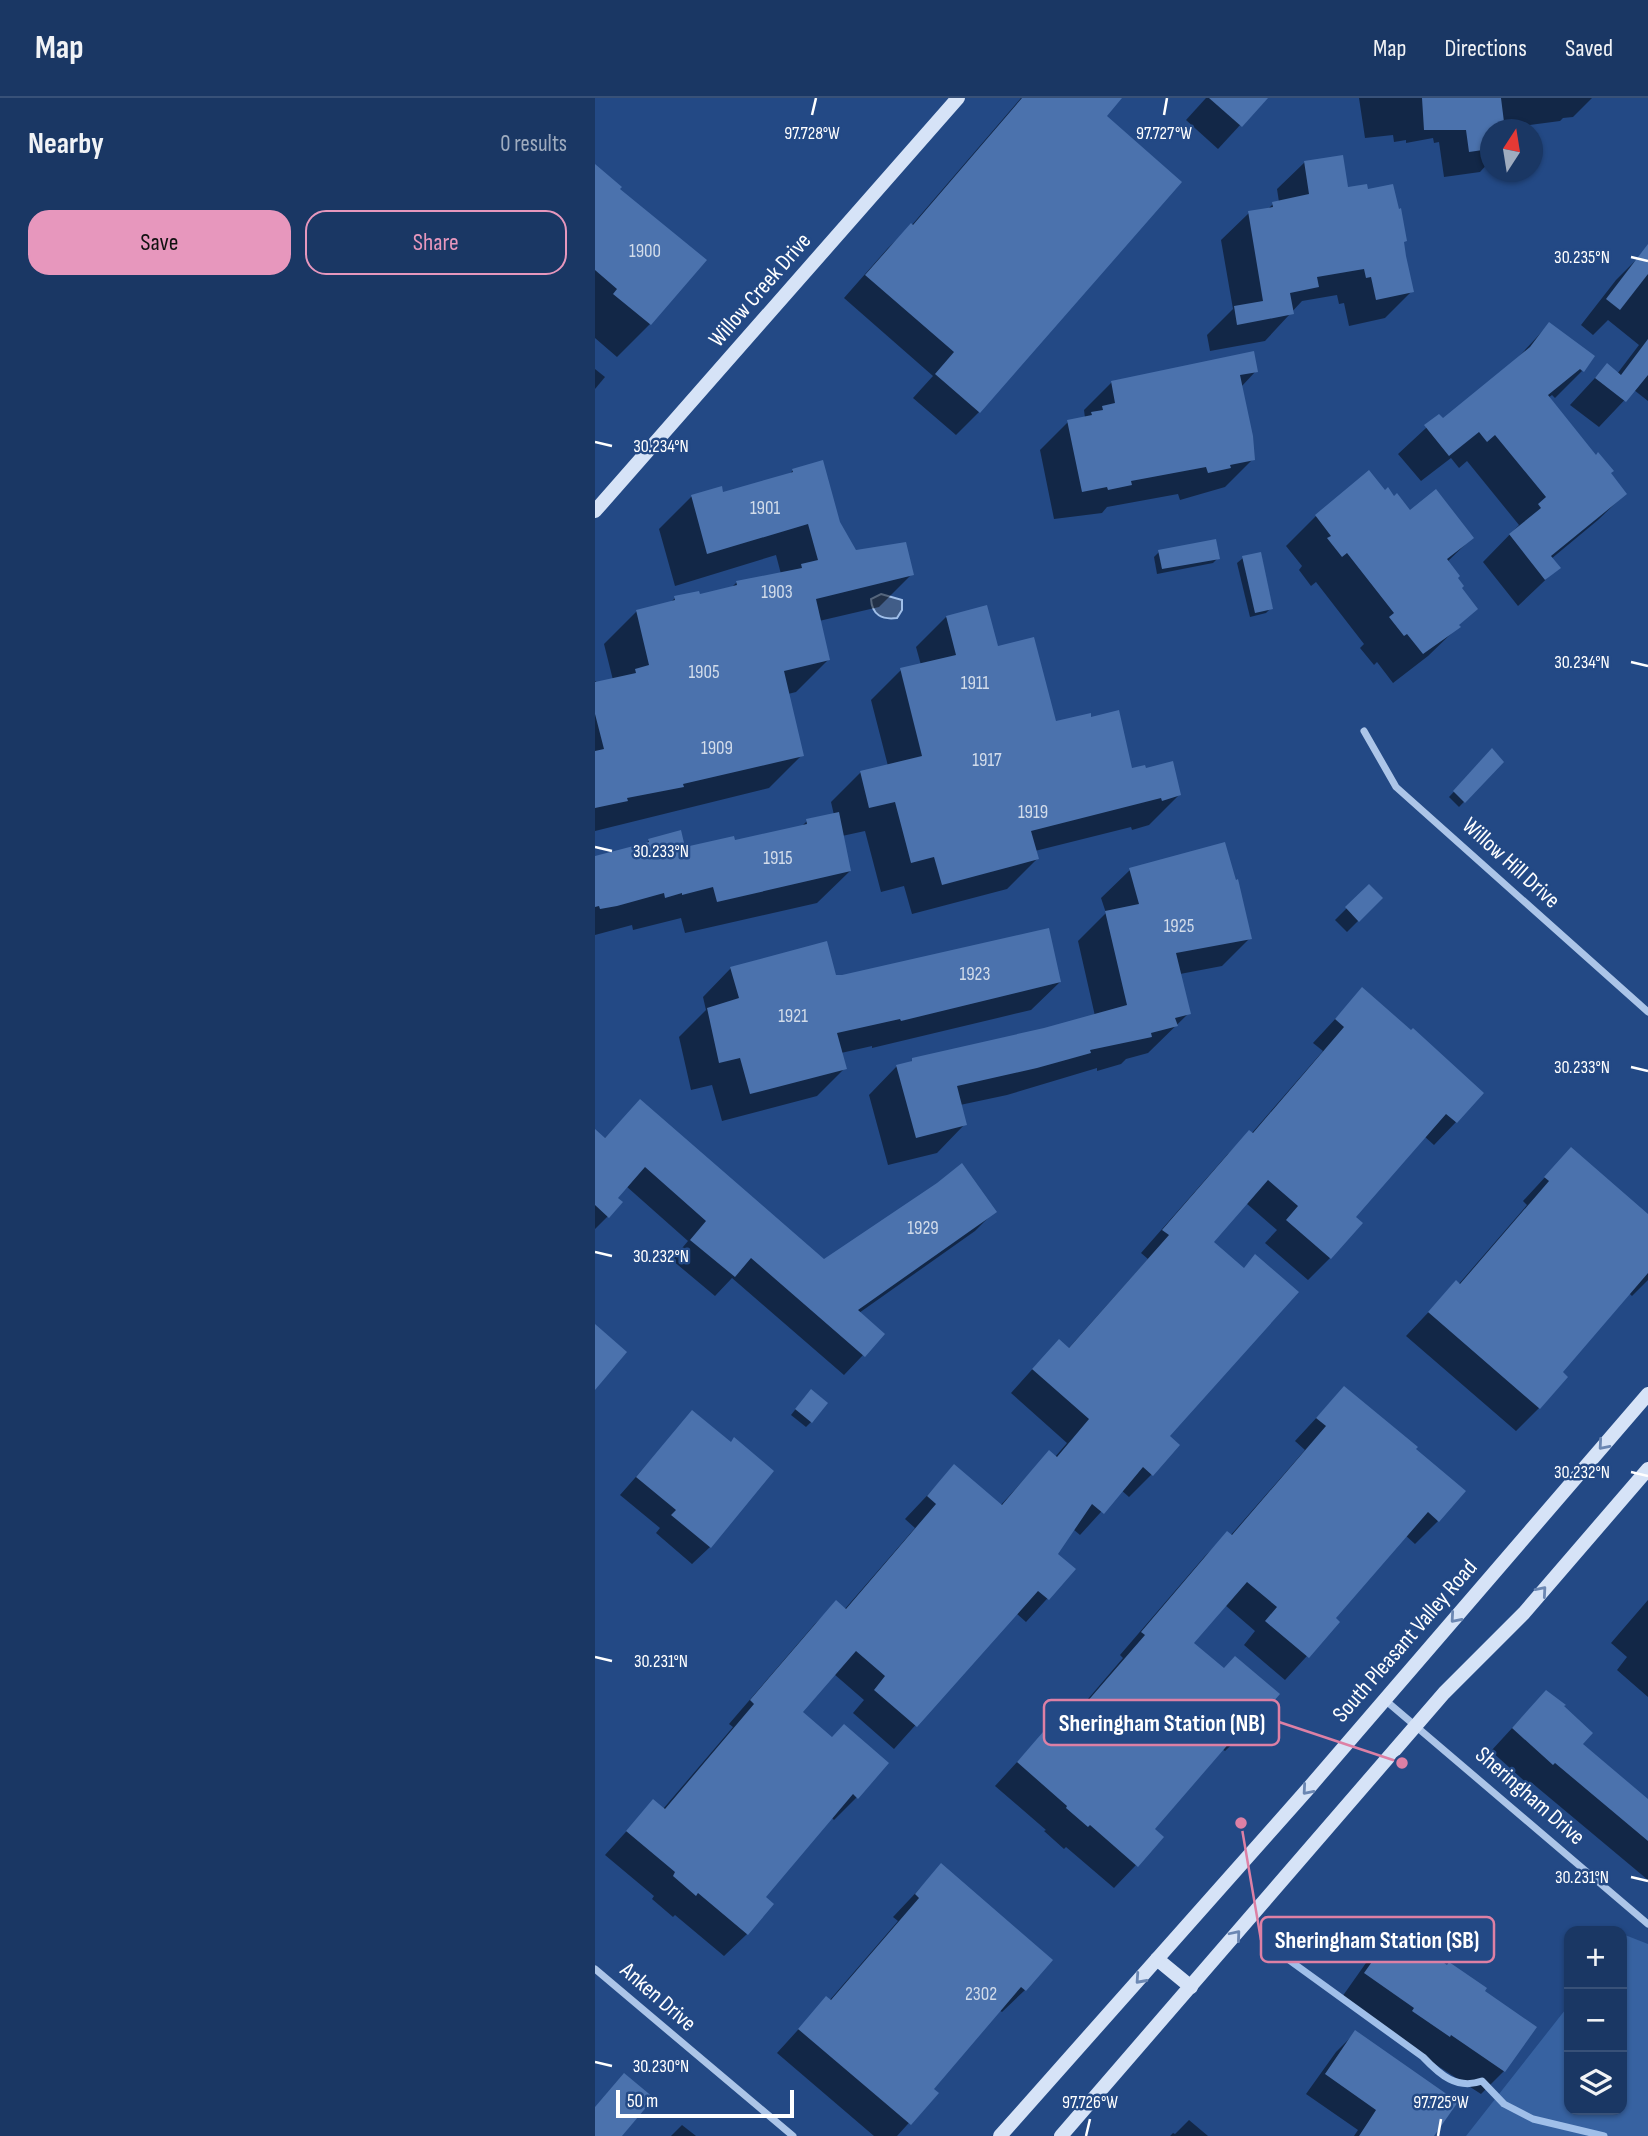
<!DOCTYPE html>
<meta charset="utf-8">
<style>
body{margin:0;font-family:"Sofia Sans Condensed",sans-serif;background:#27426d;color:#f1f3f6}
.controls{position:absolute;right:21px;bottom:21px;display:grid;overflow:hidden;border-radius:14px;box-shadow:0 2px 5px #0004}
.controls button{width:63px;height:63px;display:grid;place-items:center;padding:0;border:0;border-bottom:2px solid #385178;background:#1a3764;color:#f1f3f6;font:35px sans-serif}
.compass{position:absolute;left:885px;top:21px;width:63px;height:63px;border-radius:50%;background:#1a3764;box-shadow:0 2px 5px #0004;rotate:12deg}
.scale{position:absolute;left:21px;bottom:18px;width:178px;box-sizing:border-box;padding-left:7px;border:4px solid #fff;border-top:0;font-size:19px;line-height:24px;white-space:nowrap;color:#fff;-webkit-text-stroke:5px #234985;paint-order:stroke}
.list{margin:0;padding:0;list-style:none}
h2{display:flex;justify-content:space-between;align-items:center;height:91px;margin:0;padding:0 28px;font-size:30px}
h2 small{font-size:23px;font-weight:400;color:#9facbf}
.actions{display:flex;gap:14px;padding:21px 28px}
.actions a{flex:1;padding:16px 0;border:2px solid #e797bd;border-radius:21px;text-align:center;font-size:24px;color:#e797bd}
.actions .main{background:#e797bd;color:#111}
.icon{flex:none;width:38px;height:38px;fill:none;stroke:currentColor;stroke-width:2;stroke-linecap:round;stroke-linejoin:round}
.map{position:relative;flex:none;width:1053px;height:2038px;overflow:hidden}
header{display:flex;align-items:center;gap:42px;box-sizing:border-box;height:98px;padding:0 35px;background:#1a3764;border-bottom:2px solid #385178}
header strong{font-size:33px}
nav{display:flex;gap:38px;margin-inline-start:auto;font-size:24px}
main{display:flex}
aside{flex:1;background:#1a3764}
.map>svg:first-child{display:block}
.green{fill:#3762a1}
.water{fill:#415d88;stroke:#a0bfe9;stroke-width:2}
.shadow{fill:#0007}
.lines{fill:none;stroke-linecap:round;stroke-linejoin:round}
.stream{stroke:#a0bfe9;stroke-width:7}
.building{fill:#4b72ad}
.street{stroke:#acc5e8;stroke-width:7}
.secondary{stroke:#d6e3f7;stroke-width:14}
.oneway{stroke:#6b87b3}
.ticks{fill:none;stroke:#fff;stroke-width:2.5}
.labels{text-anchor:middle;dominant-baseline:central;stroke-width:5;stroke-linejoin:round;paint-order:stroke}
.number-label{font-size:19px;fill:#d2dcea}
.street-label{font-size:23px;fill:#fff;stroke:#234985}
.ticks-label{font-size:18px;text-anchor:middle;fill:#fff;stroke:#234985;stroke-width:5;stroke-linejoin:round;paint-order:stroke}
.leader{fill:none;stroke:#dd80a5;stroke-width:2.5}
.callout-dot{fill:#dd80a5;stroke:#234985;stroke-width:2.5}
.callout{fill:#234985;stroke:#dd80a5;stroke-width:2.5}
.callout-label{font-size:24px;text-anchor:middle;font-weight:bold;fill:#fff}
</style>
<header>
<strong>Map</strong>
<nav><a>Map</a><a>Directions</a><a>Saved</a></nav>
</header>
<main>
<aside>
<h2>Nearby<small>0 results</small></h2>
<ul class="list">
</ul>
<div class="actions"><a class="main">Save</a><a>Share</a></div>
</aside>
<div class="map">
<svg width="1053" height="2038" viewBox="0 0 1053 2038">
<rect width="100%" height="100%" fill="#234985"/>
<polygon class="green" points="1030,1837 1053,1846 1053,2038 871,2038 974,1907 974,2012 1027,2012 1027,1840"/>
<path class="water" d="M286,496L307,502V512L302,520C287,522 277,517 276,501Z"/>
<g class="shadow">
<polygon points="426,0 525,0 509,18 585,84 384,314 361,337 318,300 338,278 249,200 293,150 316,128"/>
<polygon points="611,0 670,0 623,51 591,22"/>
<polygon points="764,0 997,0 978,19 968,20 965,23 895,32 895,63 885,74 849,79 844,44 839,45 838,40 811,45 811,42 799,44 798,37 770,40"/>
<polygon points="710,64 752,91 817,193 790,220 754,228 749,205 744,206 742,197 707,203 670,243 615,253 612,237 638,211 626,142 654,115 672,112 678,106 684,104 682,91"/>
<polygon points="0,69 22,91 109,163 55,226 22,259 0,240"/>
<polygon points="1047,156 1053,161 1053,303 1039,292 1004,329 975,307 1012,267 1022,276 1044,247 1013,222 998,237 986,227 1021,182"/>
<polygon points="954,226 987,273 960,300 957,297 953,300 1030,396 1003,422 956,461 963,470 923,508 888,464 924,427 872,363 864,370 856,360 826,383 803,356 844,318 847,322 918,265"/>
<polygon points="0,271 10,279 0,291"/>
<polygon points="661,273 646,289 658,361 630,389 585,402 583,396 512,409 507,415 459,421 445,352 473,324 490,320 489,312 517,284"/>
<polygon points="198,372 244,424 260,454 317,476 284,509 224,523 233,562 201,594 193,596 207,657 174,690 0,733 0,583 3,585 18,582 9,546 42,513 75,505 80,500 104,498 135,491 142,484 186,476 181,457 80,488 64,431 96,399 127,396 194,377"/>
<polygon points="790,394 814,415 877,440 852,464 861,480 863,529 833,558 798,585 782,564 779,567 765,550 769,546 721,484 716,488 704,472 707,468 691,448 721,418"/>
<polygon points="564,454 623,460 618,465 562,476 559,459"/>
<polygon points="648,460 676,510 671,515 655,519 642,465"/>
<polygon points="351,519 402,550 459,625 536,672 584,697 554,727 537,732 536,729 440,753 442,761 412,791 317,816 309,788 286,794 270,733 247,738 255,773 222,805 90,835 86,820 38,832 37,827 0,837 0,760 50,747 54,742 89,751 138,744 206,729 212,723 239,717 236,704 266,674 293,668 276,602 306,572 326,567 321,549"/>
<polygon points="897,653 907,664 864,709 854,699"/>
<polygon points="535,772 655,840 627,868 585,876 594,915 553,955 531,961 526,966 502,973 502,970 412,997 365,1007 370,1026 342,1055 293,1067 274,997 302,968 313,966 318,962 449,932 500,918 483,843 511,815 506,800"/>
<polygon points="774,788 786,800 752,834 740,822"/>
<polygon points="136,870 239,878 465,884 436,912 277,950 277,948 246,955 250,970 222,998 127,1023 117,987 96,992 84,939 111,912 108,899"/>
<polygon points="767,892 861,1024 839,1047 829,1038 759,1120 735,1160 713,1182 670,1145 682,1132 651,1105 617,1144 572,1338 556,1377 534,1399 526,1392 485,1437 478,1431 460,1456 478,1472 431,1524 421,1515 299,1651 258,1615 269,1602 239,1576 206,1614 262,1699 239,1722 236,1719 169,1799 152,1836 129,1858 80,1817 78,1819 57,1801 59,1798 10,1757 58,1704 68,1711 138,1629 134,1626 219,1527 241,1505 249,1512 320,1430 310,1421 359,1369 405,1408 454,1354 460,1359 472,1345 416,1295 442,1266 473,1251 553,1161 546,1155 632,1057 654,1035 656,1036 728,953 718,945"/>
<polygon points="45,1003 229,1163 399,1114 380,1133 264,1215 268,1257 249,1277 137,1180 120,1198 77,1162 93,1143 31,1088 20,1100 13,1118 0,1131 0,1041 9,1041"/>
<polygon points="976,1051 1053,1118 1053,1182 1037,1198 1034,1195 966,1274 944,1310 921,1333 811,1238 861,1185 863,1187 932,1107 928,1103"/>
<polygon points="749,1290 843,1423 820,1446 810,1437 738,1521 743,1524 690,1582 649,1547 660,1533 630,1507 597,1545 653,1631 630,1653 627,1651 558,1731 541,1767 519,1790 471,1749 469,1751 449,1733 451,1732 400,1688 448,1636 457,1643 528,1560 525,1557 610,1458 633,1436 635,1438 710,1352 700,1343"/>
<polygon points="211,1298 216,1324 211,1329 196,1317"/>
<polygon points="98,1314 136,1346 115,1449 97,1466 61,1435 65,1430 25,1397"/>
<polygon points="1053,1502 1053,1599 1022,1572 1032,1559 1016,1545"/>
<polygon points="967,1608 985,1646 1053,1703 1053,1782 937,1685 935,1688 896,1653 930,1616"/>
<polygon points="346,1768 430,1892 407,1914 404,1912 336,1991 341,1995 302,2038 279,2038 182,1955 231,1901 234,1903 303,1823 298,1819"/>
<polygon points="801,1833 888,1893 909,1973 886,1996 795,1937 797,1933 747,1899 778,1855"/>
<polygon points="760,1935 837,2038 759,2038 763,2032 711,1996 741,1954"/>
<polygon points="594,2022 613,2038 575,2038 578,2035 580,2036"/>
<polygon points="87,2027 101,2038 76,2038"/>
</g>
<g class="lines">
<path class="stream" d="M694,1862L828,1959C845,1977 862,1992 887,1983L909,2006L938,2021L1009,2038"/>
</g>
<g class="building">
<polygon points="427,0 527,0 512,18 587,84 385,315 340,276 359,254 270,177 316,125 318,127"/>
<polygon points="614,0 673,0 647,29"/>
<polygon points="827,0 906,0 910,32 895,32 895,51 874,54 871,32 829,32"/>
<polygon points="748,57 753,89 772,86 773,91 798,86 804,111 806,110 812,143 809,144 811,158 819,194 781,202 776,179 771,180 769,171 722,179 724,189 695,195 699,216 642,227 639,208 668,203 653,113 678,109 677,104 714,96 709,63"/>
<polygon points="0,66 27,89 25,91 112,162 56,227 18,196 22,191 0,172"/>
<polygon points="1053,146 1053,176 1025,212 1011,201"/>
<polygon points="954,224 1000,258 989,274 985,271 953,297 1001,357 1003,354 1019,373 1016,375 1032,396 956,458 966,470 950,482 914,436 946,410 943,406 951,399 900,337 892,344 884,334 854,358 829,327 844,316 848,320 935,249"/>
<polygon points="1053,241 1053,277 1031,304 1000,280 1012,265 1026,277"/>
<polygon points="659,253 663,274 645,277 658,338 660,362 635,367 636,370 613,375 611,369 536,383 537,387 513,392 512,389 487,394 472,322 497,317 496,314 508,312 507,308 520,305 516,283"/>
<polygon points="228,362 245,424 261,452 311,444 319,477 221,501 235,562 189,573 209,658 88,686 89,689 32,700 33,703 0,710 0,653 9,651 0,616 0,584 41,575 40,571 54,567 41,512 80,502 79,498 104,493 105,496 142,487 141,483 207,470 206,466 223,462 213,426 112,456 96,397 127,388 128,394 198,374 197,371"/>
<polygon points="774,372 790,392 793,389 799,398 802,395 815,412 841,391 879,440 852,461 865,478 863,480 869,488 867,490 883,511 864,527 866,529 828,556 812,536 809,538 794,519 799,515 752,455 747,459 732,440 736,438 720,417"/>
<polygon points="621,441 625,461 567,471 563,452"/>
<polygon points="666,454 678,511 660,515 647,458"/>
<polygon points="392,507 403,548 439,539 461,623 496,615 496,619 524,612 537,670 550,667 551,670 578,663 586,697 567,703 566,700 436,733 444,761 347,787 339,759 316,765 300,704 274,710 265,673 327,658 305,570 361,557 351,518"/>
<polygon points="897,650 909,664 870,705 858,693"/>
<polygon points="244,714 256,773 122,804 118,789 87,797 87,795 70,800 69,795 22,808 5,811 4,808 0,809 0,758 54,744 53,741 86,732 90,749 139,738 140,742 212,726 211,721"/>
<polygon points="630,744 641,782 643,781 657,841 581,855 596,916 580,920 583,928 556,935 557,939 495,952 496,955 442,970 362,988 372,1027 321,1040 301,967 317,963 317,960 449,930 532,907 510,813 544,806 534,770"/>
<polygon points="774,786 788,800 764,824 750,809"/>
<polygon points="454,830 466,884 306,923 305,921 242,935 252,971 155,996 145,960 124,965 112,910 144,900 135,869 232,843 241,877 247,877"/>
<polygon points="767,889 816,932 818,930 889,995 862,1025 851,1016 761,1119 768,1125 736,1161 691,1122 703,1108 673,1082 619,1144 649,1170 660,1156 704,1194 575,1338 585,1347 558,1378 548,1369 509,1416 497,1406 463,1456 481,1471 454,1502 443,1493 322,1629 279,1592 290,1578 261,1553 208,1614 237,1639 249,1626 294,1665 263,1701 258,1696 171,1799 179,1806 153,1837 103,1795 101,1798 78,1778 80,1774 31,1733 58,1701 70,1711 159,1606 155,1602 241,1502 251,1511 341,1406 332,1398 359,1366 407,1407 454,1352 462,1359 494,1321 437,1271 464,1241 474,1250 574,1137 567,1132 654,1032 658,1035 749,929 740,921"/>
<polygon points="45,1001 229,1161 342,1085 367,1065 402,1114 263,1212 290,1236 270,1259 156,1160 140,1179 95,1142 111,1123 50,1069 23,1100 28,1104 14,1120 0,1107 0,1031 10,1040"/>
<polygon points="976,1049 1053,1116 1053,1175 968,1274 973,1279 945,1311 833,1214 861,1182 865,1186 954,1083 949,1079"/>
<polygon points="0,1226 32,1254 0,1292"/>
<polygon points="749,1288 823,1349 821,1351 871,1393 844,1424 833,1414 741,1520 745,1524 714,1560 670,1523 682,1509 652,1484 599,1545 629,1570 640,1558 685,1596 654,1632 649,1628 560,1731 569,1739 543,1769 495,1727 493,1729 471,1710 472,1708 422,1664 448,1634 458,1643 550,1537 546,1534 632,1433 637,1437 731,1328 721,1320"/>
<polygon points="216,1291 233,1305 217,1325 200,1311"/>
<polygon points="97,1312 136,1344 139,1339 179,1373 116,1450 76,1417 81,1412 41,1379"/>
<polygon points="951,1592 971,1607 969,1608 998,1635 988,1646 1053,1701 1053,1743 960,1665 958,1667 917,1630"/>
<polygon points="346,1765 458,1862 431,1893 426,1889 339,1991 344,1995 316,2027 203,1931 231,1898 236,1902 324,1800 320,1796"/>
<polygon points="801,1830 852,1867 854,1864 892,1890 890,1893 942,1929 910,1974 856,1937 855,1939 817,1913 819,1910 769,1875"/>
<polygon points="760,1932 863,2004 839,2038 764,2038 781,2012 730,1976"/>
<polygon points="29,1975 59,2000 27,2038 0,2038 0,2009"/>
</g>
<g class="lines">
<g class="street">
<polyline points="769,633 801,689 1053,914"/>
<polyline points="790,1602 1053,1826"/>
<polyline points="0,1871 198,2038"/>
</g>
<g class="secondary">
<polyline points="0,413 363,0"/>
<polyline points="562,1861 596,1889"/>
<polyline points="405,2038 712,1692 1053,1296"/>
<polyline points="466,2038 849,1595 929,1515 1053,1371"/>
</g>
</g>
<defs><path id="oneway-chevron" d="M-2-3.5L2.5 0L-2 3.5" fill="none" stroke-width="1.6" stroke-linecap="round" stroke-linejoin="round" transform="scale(1.75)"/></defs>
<g class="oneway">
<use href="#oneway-chevron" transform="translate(1008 1347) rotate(131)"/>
<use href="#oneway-chevron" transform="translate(947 1493) rotate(-49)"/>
<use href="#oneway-chevron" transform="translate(860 1520) rotate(131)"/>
<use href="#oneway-chevron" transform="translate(712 1692) rotate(131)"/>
<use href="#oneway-chevron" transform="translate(641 1837) rotate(-50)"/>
<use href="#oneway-chevron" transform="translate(545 1881) rotate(132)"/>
</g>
<path class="ticks" d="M217,17L221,0M569,17L572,0M1036,159L1053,163M0,344L17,348M1036,564L1053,568M0,749L17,753M1036,969L1053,973M0,1154L17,1158M1036,1374L1053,1378M0,1559L17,1563M1036,1779L1053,1783M0,1964L17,1968M491,2038L495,2021M843,2038L846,2021"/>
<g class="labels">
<g class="number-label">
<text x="50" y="153">1900</text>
<text x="170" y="410">1901</text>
<text x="182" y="494">1903</text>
<text x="109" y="574">1905</text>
<text x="380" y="585">1911</text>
<text x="122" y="650">1909</text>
<text x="392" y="662">1917</text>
<text x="438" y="714">1919</text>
<text x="183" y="760">1915</text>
<text x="584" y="828">1925</text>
<text x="380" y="876">1923</text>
<text x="198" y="918">1921</text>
<text x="328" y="1130">1929</text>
<text x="386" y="1896">2302</text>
</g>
<g class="street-label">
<text transform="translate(165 192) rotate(-49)">Willow Creek Drive</text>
<text transform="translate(916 765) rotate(42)">Willow Hill Drive</text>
<text transform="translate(810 1543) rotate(-49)">South Pleasant Valley Road</text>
<text transform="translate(935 1698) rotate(41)">Sheringham Drive</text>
<text transform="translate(63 1899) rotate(41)">Anken Drive</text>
</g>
</g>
<g class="ticks-label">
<text x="217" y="41">97.728°W</text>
<text x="569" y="41">97.727°W</text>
<text x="987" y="165">30.235°N</text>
<text x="66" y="354">30.234°N</text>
<text x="987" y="570">30.234°N</text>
<text x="66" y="759">30.233°N</text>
<text x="987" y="975">30.233°N</text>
<text x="66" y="1164">30.232°N</text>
<text x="987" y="1380">30.232°N</text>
<text x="66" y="1569">30.231°N</text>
<text x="987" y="1785">30.231°N</text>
<text x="66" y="1974">30.230°N</text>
<text x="495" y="2010">97.726°W</text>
<text x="846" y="2010">97.725°W</text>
</g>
<path class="leader" d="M807 1665L684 1624M646 1725L666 1842"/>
<g class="callout-dot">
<circle cx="807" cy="1665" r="7"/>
<circle cx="646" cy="1725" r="7"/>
</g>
<g class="callout">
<rect x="449" y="1602" width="235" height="45" rx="7"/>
<rect x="666" y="1819" width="233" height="45" rx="7"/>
</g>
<g class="callout-label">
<text x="567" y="1633">Sheringham Station (NB)</text>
<text x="782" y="1850">Sheringham Station (SB)</text>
</g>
</svg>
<div class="controls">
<button>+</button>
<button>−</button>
<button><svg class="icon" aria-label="layers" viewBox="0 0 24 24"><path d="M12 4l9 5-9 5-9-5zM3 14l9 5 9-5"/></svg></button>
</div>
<svg class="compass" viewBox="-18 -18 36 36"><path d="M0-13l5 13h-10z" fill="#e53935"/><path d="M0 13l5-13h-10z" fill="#9facbf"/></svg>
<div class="scale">50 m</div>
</div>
</main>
